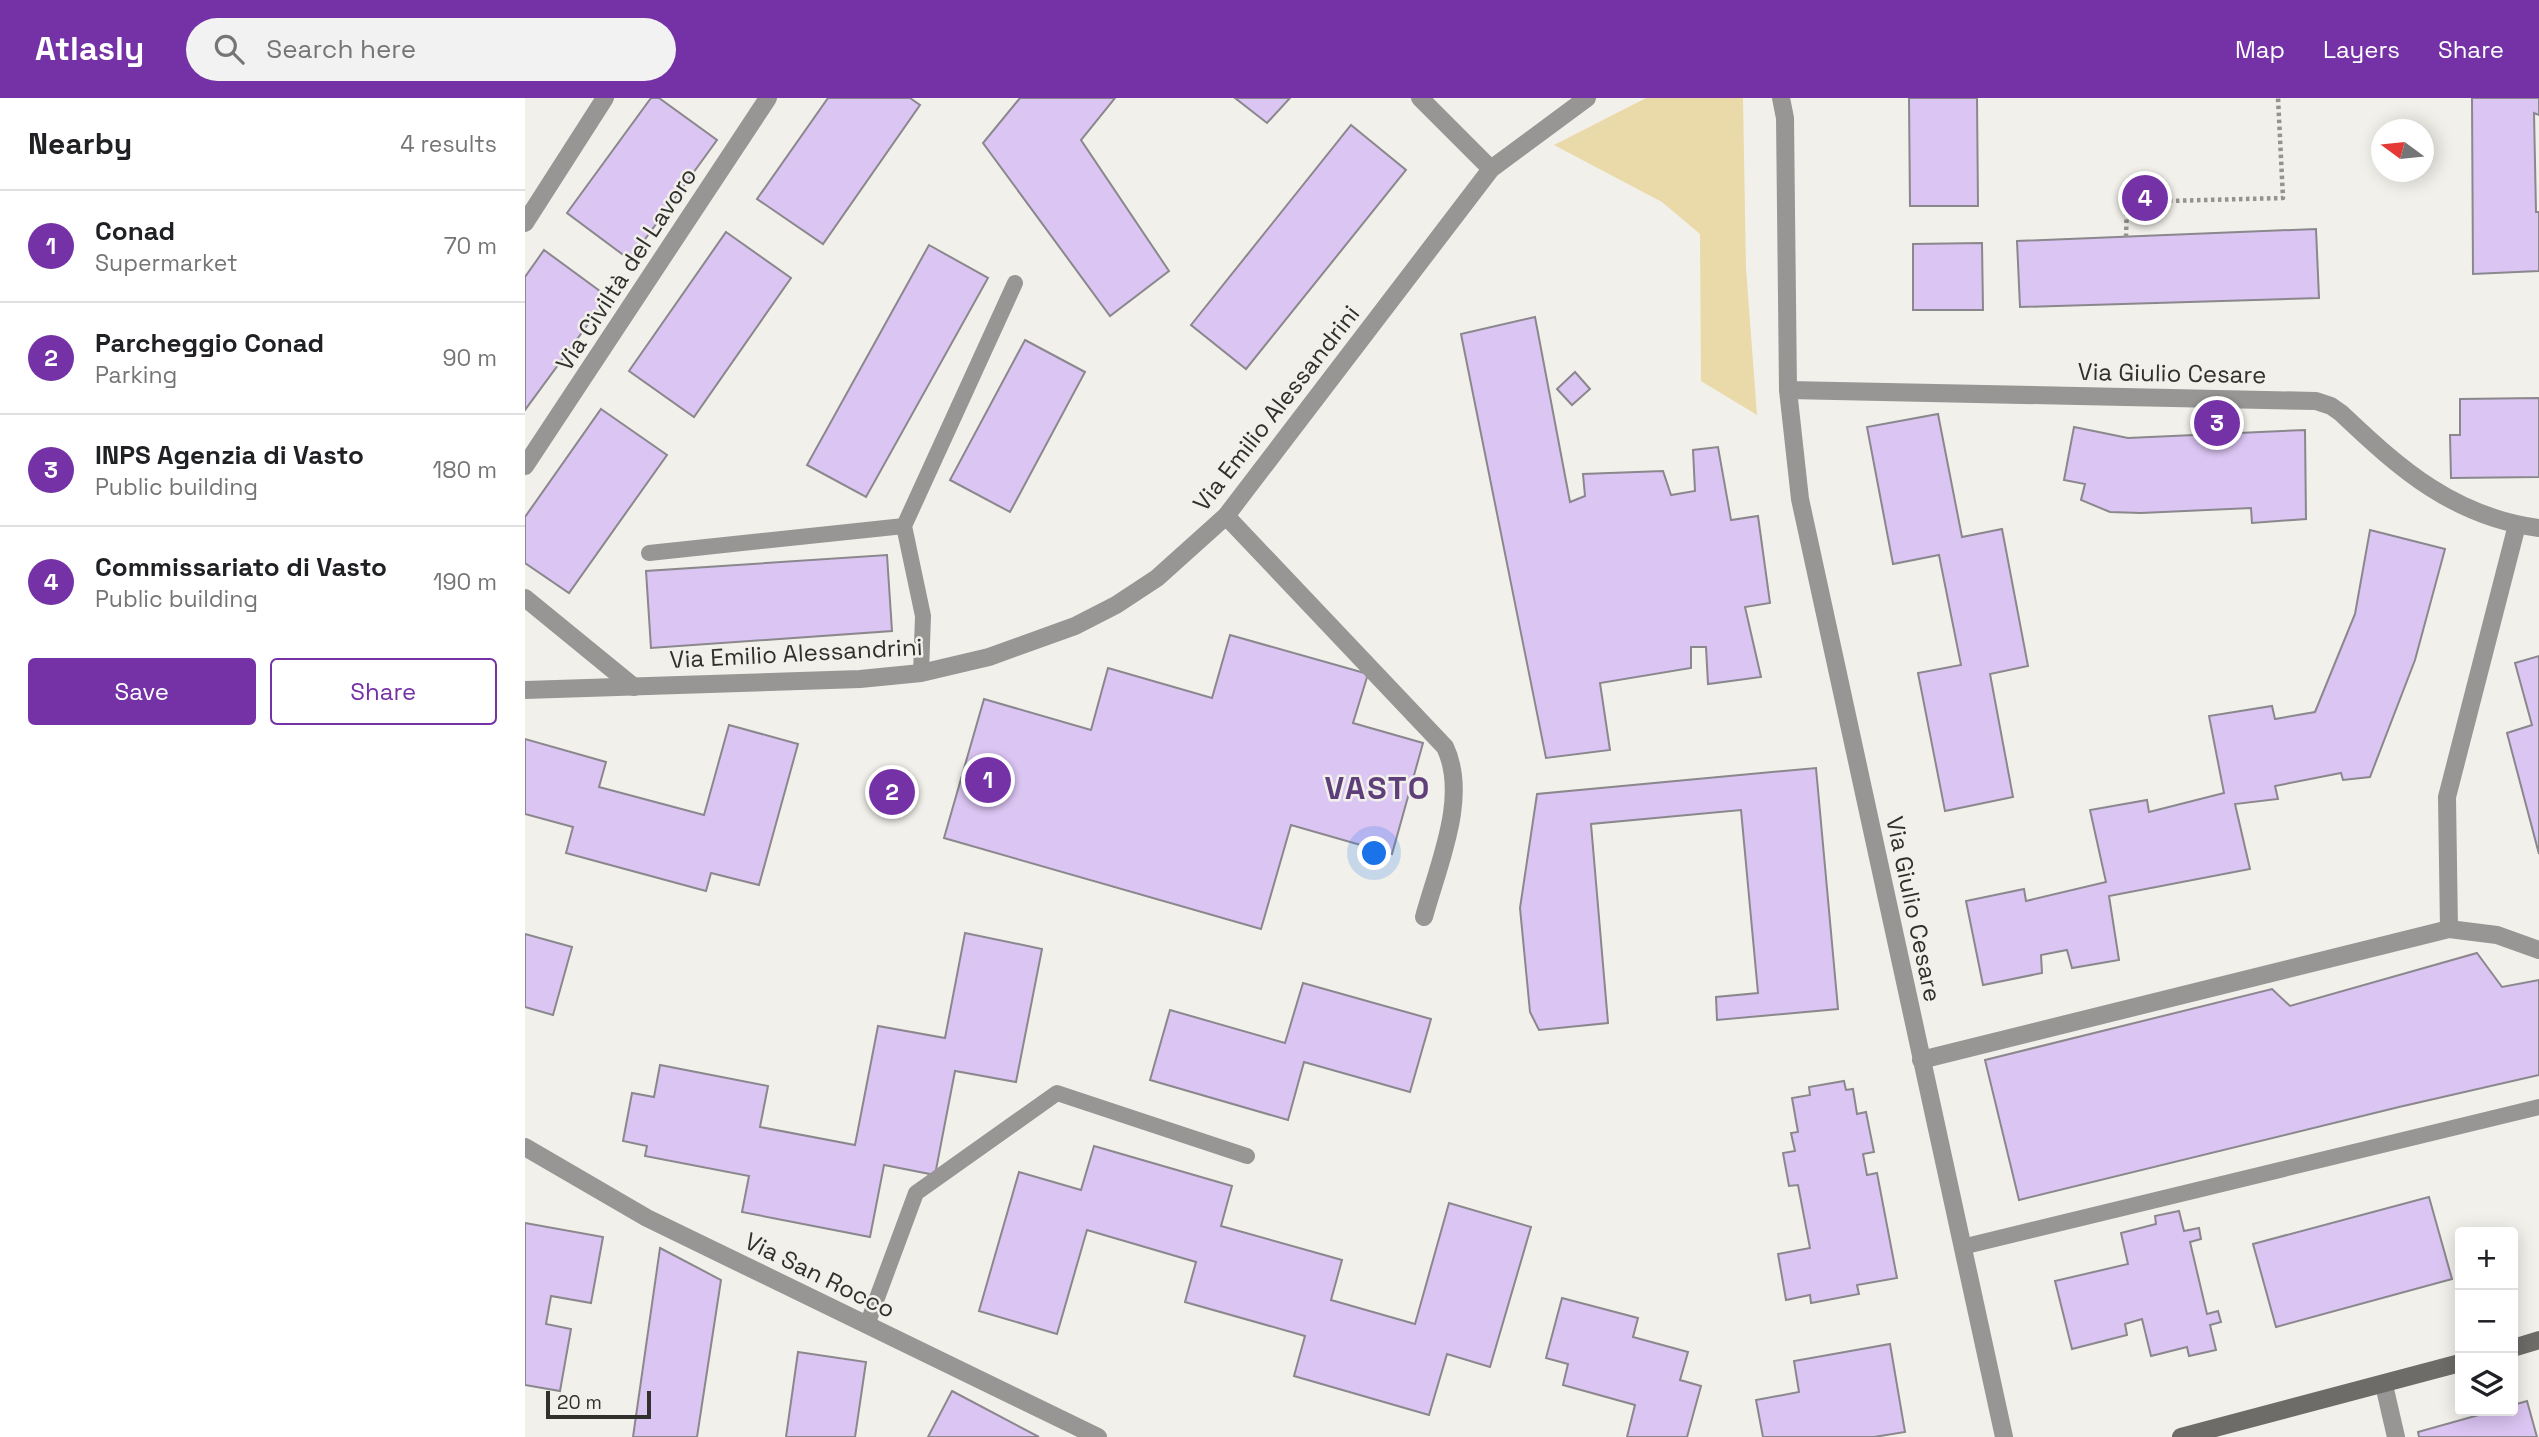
<!DOCTYPE html>
<meta charset="utf-8">
<style>
body{margin:0;font-family:"Space Grotesk",sans-serif;background:#f2f2f2;color:#202124}
.controls{position:absolute;right:21px;bottom:21px;display:grid;overflow:hidden;border-radius:7px;box-shadow:0 4px 18px #0003}
.controls button{width:63px;height:63px;display:grid;place-items:center;padding:0;border:0;border-bottom:2px solid #e0e0e0;background:#fff;color:#202124;font:35px sans-serif}
.compass{position:absolute;left:1846px;top:21px;width:63px;height:63px;border-radius:50%;background:#fff;box-shadow:0 4px 18px #0003;rotate:285deg}
.scale{position:absolute;left:21px;bottom:18px;width:105px;box-sizing:border-box;padding-left:7px;border:4px solid #30302d;border-top:0;font-size:19px;line-height:24px;white-space:nowrap;color:#30302d;-webkit-text-stroke:5px #f2f0ea;paint-order:stroke}
.you{position:absolute;left:850px;top:756px;width:24px;height:24px;margin:-18px;border:5px solid #fff;border-radius:50%;background:#1a73e8;box-shadow:0 0 0 10px #1a73e833}
.badge{display:grid;place-items:center;width:46px;height:46px;border-radius:50%;background:#7432a6;color:#fff;font-size:23px;font-weight:700}
.pin{position:absolute;translate:-50% -50%;border:4px solid #fff;box-shadow:0 2px 7px #0006}
.list{margin:0;padding:0;list-style:none}
h2{display:flex;justify-content:space-between;align-items:center;height:91px;margin:0;padding:0 28px;font-size:30px}
h2 small{font-size:23px;font-weight:400;color:#757577}
.list li{display:grid;grid-template-columns:46px 1fr auto;gap:21px;align-items:center;box-sizing:border-box;height:112px;padding:0 28px;border-top:2px solid #e0e0e0}
.list b{display:block;font-size:26px;white-space:nowrap}
.list p{margin:0;font-size:23px;white-space:nowrap;color:#757577}
.list em{font-size:23px;font-style:normal;color:#757577}
.actions{display:flex;gap:14px;padding:21px 28px}
.actions a{flex:1;padding:16px 0;border:2px solid #7432a6;border-radius:7px;text-align:center;font-size:24px;color:#7432a6}
.actions .main{background:#7432a6;color:#fff}
.icon{flex:none;width:38px;height:38px;fill:none;stroke:currentColor;stroke-width:2;stroke-linecap:round;stroke-linejoin:round}
.map{position:relative;flex:none;width:2014px;height:1339px;overflow:hidden}
header{display:flex;align-items:center;gap:42px;box-sizing:border-box;height:98px;padding:0 35px;background:#7432a6;color:#fff}
header strong{font-size:33px}
nav{display:flex;gap:38px;margin-inline-start:auto;font-size:24px}
.search{width:490px;height:63px;background:#f2f2f2;display:flex;align-items:center;gap:18px;box-sizing:border-box;padding:0 24px;border-radius:38px;color:#757577;font-size:26px}
main{display:flex}
aside{flex:1;background:#fff}
.map>svg:first-child{display:block}
.green{fill:#eadaa9}
.building{fill:#dbc5f3;stroke:#8a878d;stroke-width:2}
.lines{fill:none;stroke-linecap:round;stroke-linejoin:round}
.path{stroke:#94938f;stroke-width:4.5;stroke-dasharray:3.5 3.5;stroke-linecap:butt}
.service{stroke:#979694;stroke-width:16}
.minor{stroke:#979694;stroke-width:18}
.tertiary{stroke:#979694;stroke-width:18}
.secondary{stroke:#6d6c68;stroke-width:18}
.labels{text-anchor:middle;dominant-baseline:central;stroke-width:5;stroke-linejoin:round;paint-order:stroke}
.street-label{font-size:24px;fill:#30302d;stroke:#f2f0ea}
.district-label{font-size:32px;font-weight:bold;letter-spacing:2px;fill:#5e3f7a;stroke:#f2f0ea}
</style>
<header>
<strong>Atlasly</strong>
<div class="search"><svg class="icon" aria-label="search" viewBox="0 0 24 24"><circle cx="10" cy="10" r="6"/><path d="M15 15l6 6"/></svg>Search here</div>
<nav><a>Map</a><a>Layers</a><a>Share</a></nav>
</header>
<main>
<aside>
<h2>Nearby<small>4 results</small></h2>
<ul class="list">
<li><span class="badge">1</span><div><b>Conad</b><p>Supermarket</p></div><em>70 m</em></li>
<li><span class="badge">2</span><div><b>Parcheggio Conad</b><p>Parking</p></div><em>90 m</em></li>
<li><span class="badge">3</span><div><b>INPS Agenzia di Vasto</b><p>Public building</p></div><em>180 m</em></li>
<li><span class="badge">4</span><div><b>Commissariato di Vasto</b><p>Public building</p></div><em>190 m</em></li>
</ul>
<div class="actions"><a class="main">Save</a><a>Share</a></div>
</aside>
<div class="map">
<svg width="2014" height="1339" viewBox="0 0 2014 1339">
<rect width="100%" height="100%" fill="#f2f0ea"/>
<polygon class="green" points="1121,0 1218,0 1221,170 1232,317 1176,283 1175,136 1137,104 1029,47"/>
<g class="building">
<polygon points="126,0 134,0 192,42 105,162 42,115"/>
<polygon points="303,0 385,0 395,7 298,146 232,101"/>
<polygon points="495,0 590,0 556,42 644,173 585,218 458,45"/>
<polygon points="710,0 765,0 742,25"/>
<polygon points="1384,0 1452,0 1453,108 1385,108"/>
<polygon points="1947,0 2014,0 2014,17 2009,15 2011,114 2014,114 2014,173 1948,176"/>
<polygon points="826,27 881,72 721,271 666,227"/>
<polygon points="1791,131 1794,200 1495,209 1492,143"/>
<polygon points="201,134 266,180 169,319 104,273"/>
<polygon points="1457,145 1458,212 1388,212 1388,146"/>
<polygon points="404,147 463,180 341,399 282,367"/>
<polygon points="19,152 83,199 0,312 0,179"/>
<polygon points="1010,219 1045,404 1060,398 1058,376 1138,373 1146,397 1170,393 1168,352 1193,349 1206,422 1233,418 1245,505 1220,509 1236,579 1183,586 1181,549 1166,549 1166,570 1075,585 1085,652 1021,660 936,236"/>
<polygon points="500,242 560,274 485,414 425,382"/>
<polygon points="1050,274 1065,291 1047,307 1032,291"/>
<polygon points="2014,300 2014,379 1926,380 1925,337 1935,337 1935,301"/>
<polygon points="76,311 142,357 44,495 0,465 0,419"/>
<polygon points="1413,316 1437,439 1477,431 1503,568 1465,576 1488,699 1420,713 1393,575 1436,567 1414,457 1368,466 1342,329"/>
<polygon points="1549,329 1603,340 1780,332 1781,421 1727,425 1726,410 1616,415 1585,414 1556,402 1560,386 1539,382"/>
<polygon points="1845,432 1920,451 1890,562 1845,679 1818,682 1816,675 1750,688 1753,701 1710,706 1725,771 1584,798 1594,862 1547,870 1542,852 1516,857 1517,875 1458,887 1441,803 1499,791 1501,803 1581,784 1565,712 1622,702 1624,714 1699,695 1684,618 1747,608 1750,621 1790,614 1830,516"/>
<polygon points="362,457 367,533 126,550 121,473"/>
<polygon points="705,537 843,576 828,625 898,645 867,756 766,727 736,831 419,740 459,601 566,632 583,570 687,600"/>
<polygon points="2014,558 2014,756 1982,635 2007,627 1990,565"/>
<polygon points="204,627 273,646 234,787 186,775 181,793 41,755 48,729 0,716 0,641 81,664 74,689 179,717"/>
<polygon points="1291,670 1313,911 1192,922 1191,899 1233,895 1216,712 1066,726 1083,925 1014,932 1005,914 995,810 1012,696"/>
<polygon points="440,835 517,851 491,984 430,973 410,1077 359,1067 345,1139 217,1114 224,1078 120,1058 122,1048 98,1043 107,995 129,999 135,967 243,988 235,1029 330,1047 353,928 420,940"/>
<polygon points="0,836 47,849 28,917 0,909"/>
<polygon points="1952,855 1977,889 2014,882 2014,977 1874,1009 1494,1102 1460,962 1747,891 1765,908"/>
<polygon points="778,885 906,921 885,994 779,964 763,1022 625,982 645,912 760,945"/>
<polygon points="1319,983 1321,992 1328,991 1332,1016 1341,1014 1349,1054 1338,1056 1342,1077 1352,1075 1372,1180 1332,1187 1334,1196 1286,1205 1285,1197 1261,1202 1253,1156 1285,1150 1273,1087 1264,1088 1258,1055 1270,1053 1266,1035 1273,1034 1267,1000 1285,997 1284,989"/>
<polygon points="569,1048 707,1088 696,1128 817,1162 806,1202 890,1226 924,1105 1006,1129 965,1269 922,1256 904,1317 769,1278 780,1238 660,1204 671,1164 562,1132 532,1236 454,1213 494,1074 556,1092"/>
<polygon points="1904,1099 1927,1181 1751,1229 1728,1146"/>
<polygon points="1654,1113 1659,1133 1674,1130 1676,1141 1665,1144 1682,1216 1693,1213 1696,1224 1685,1227 1691,1252 1664,1258 1662,1249 1626,1258 1617,1221 1600,1226 1602,1237 1547,1251 1530,1183 1603,1166 1596,1135 1631,1126 1630,1118"/>
<polygon points="0,1125 78,1139 66,1205 26,1198 21,1226 46,1231 35,1293 0,1287"/>
<polygon points="135,1150 196,1182 172,1339 108,1339"/>
<polygon points="1037,1200 1113,1220 1108,1239 1163,1254 1155,1282 1176,1288 1162,1339 1102,1339 1110,1307 1038,1287 1043,1266 1021,1260"/>
<polygon points="1365,1246 1380,1334 1349,1339 1238,1339 1231,1302 1274,1294 1269,1263"/>
<polygon points="273,1254 341,1264 330,1339 261,1339"/>
<polygon points="427,1293 514,1339 403,1339"/>
<polygon points="2002,1303 2012,1339 1894,1339 1893,1334 1968,1313 1988,1313 1988,1307"/>
</g>
<g class="lines">
<polyline class="path" points="1601,139 1602,104 1758,100 1753,0"/>
<g class="service">
<polyline points="124,455 379,428"/>
<polyline points="396,575 398,518 379,428 490,185"/>
<polyline points="1437,1149 2014,1009"/>
<polyline points="342,1227 391,1095 532,995 722,1058"/>
</g>
<g class="minor">
<polyline points="895,0 966,71"/>
<polyline points="0,125 80,0"/>
<path d="M1263,292L1791,303L1806,308L1816,315C1875,371 1929,419 2014,430"/>
<polyline points="0,368 243,0"/>
<path d="M701,418L920,649C944,699 913,767 899,819"/>
<polyline points="0,500 109,589"/>
<polyline points="0,592 335,581 396,575 464,559 550,528 591,507 632,480 701,418 966,71 1062,0"/>
<polyline points="1924,831 1922,699 1992,427"/>
<polyline points="1396,962 1924,831 1972,837 2014,852"/>
<polyline points="0,1049 122,1120 573,1339"/>
<polyline points="1859,1287 1871,1339"/>
</g>
<polyline class="tertiary" points="1256,0 1260,20 1263,292 1275,401 1479,1339"/>
<g class="secondary">
<polyline points="1988,1250 2014,1242"/>
<polyline points="1656,1339 1935,1265"/>
</g>
</g>
<g class="labels">
<g class="street-label">
<text transform="translate(101 171) rotate(-57)">Via Civiltà del Lavoro</text>
<text transform="translate(1647 275) rotate(1)">Via Giulio Cesare</text>
<text transform="translate(751 310) rotate(-52)">Via Emilio Alessandrini</text>
<text transform="translate(271 555) rotate(-3)">Via Emilio Alessandrini</text>
<text transform="translate(1389 811) rotate(78)">Via Giulio Cesare</text>
<text transform="translate(295 1177) rotate(26)">Via San Rocco</text>
</g>
<g class="district-label">
<text x="853" y="690">VASTO</text>
</g>
</g>
</svg>
<div class="controls">
<button>+</button>
<button>−</button>
<button><svg class="icon" aria-label="layers" viewBox="0 0 24 24"><path d="M12 4l9 5-9 5-9-5zM3 14l9 5 9-5"/></svg></button>
</div>
<svg class="compass" viewBox="-18 -18 36 36"><path d="M0-13l5 13h-10z" fill="#e53935"/><path d="M0 13l5-13h-10z" fill="#757577"/></svg>
<div class="scale">20 m</div>
<div class="you"></div>
<div class="pin badge" style="left:463px;top:682px">1</div>
<div class="pin badge" style="left:367px;top:694px">2</div>
<div class="pin badge" style="left:1692px;top:325px">3</div>
<div class="pin badge" style="left:1620px;top:100px">4</div>
</div>
</main>
